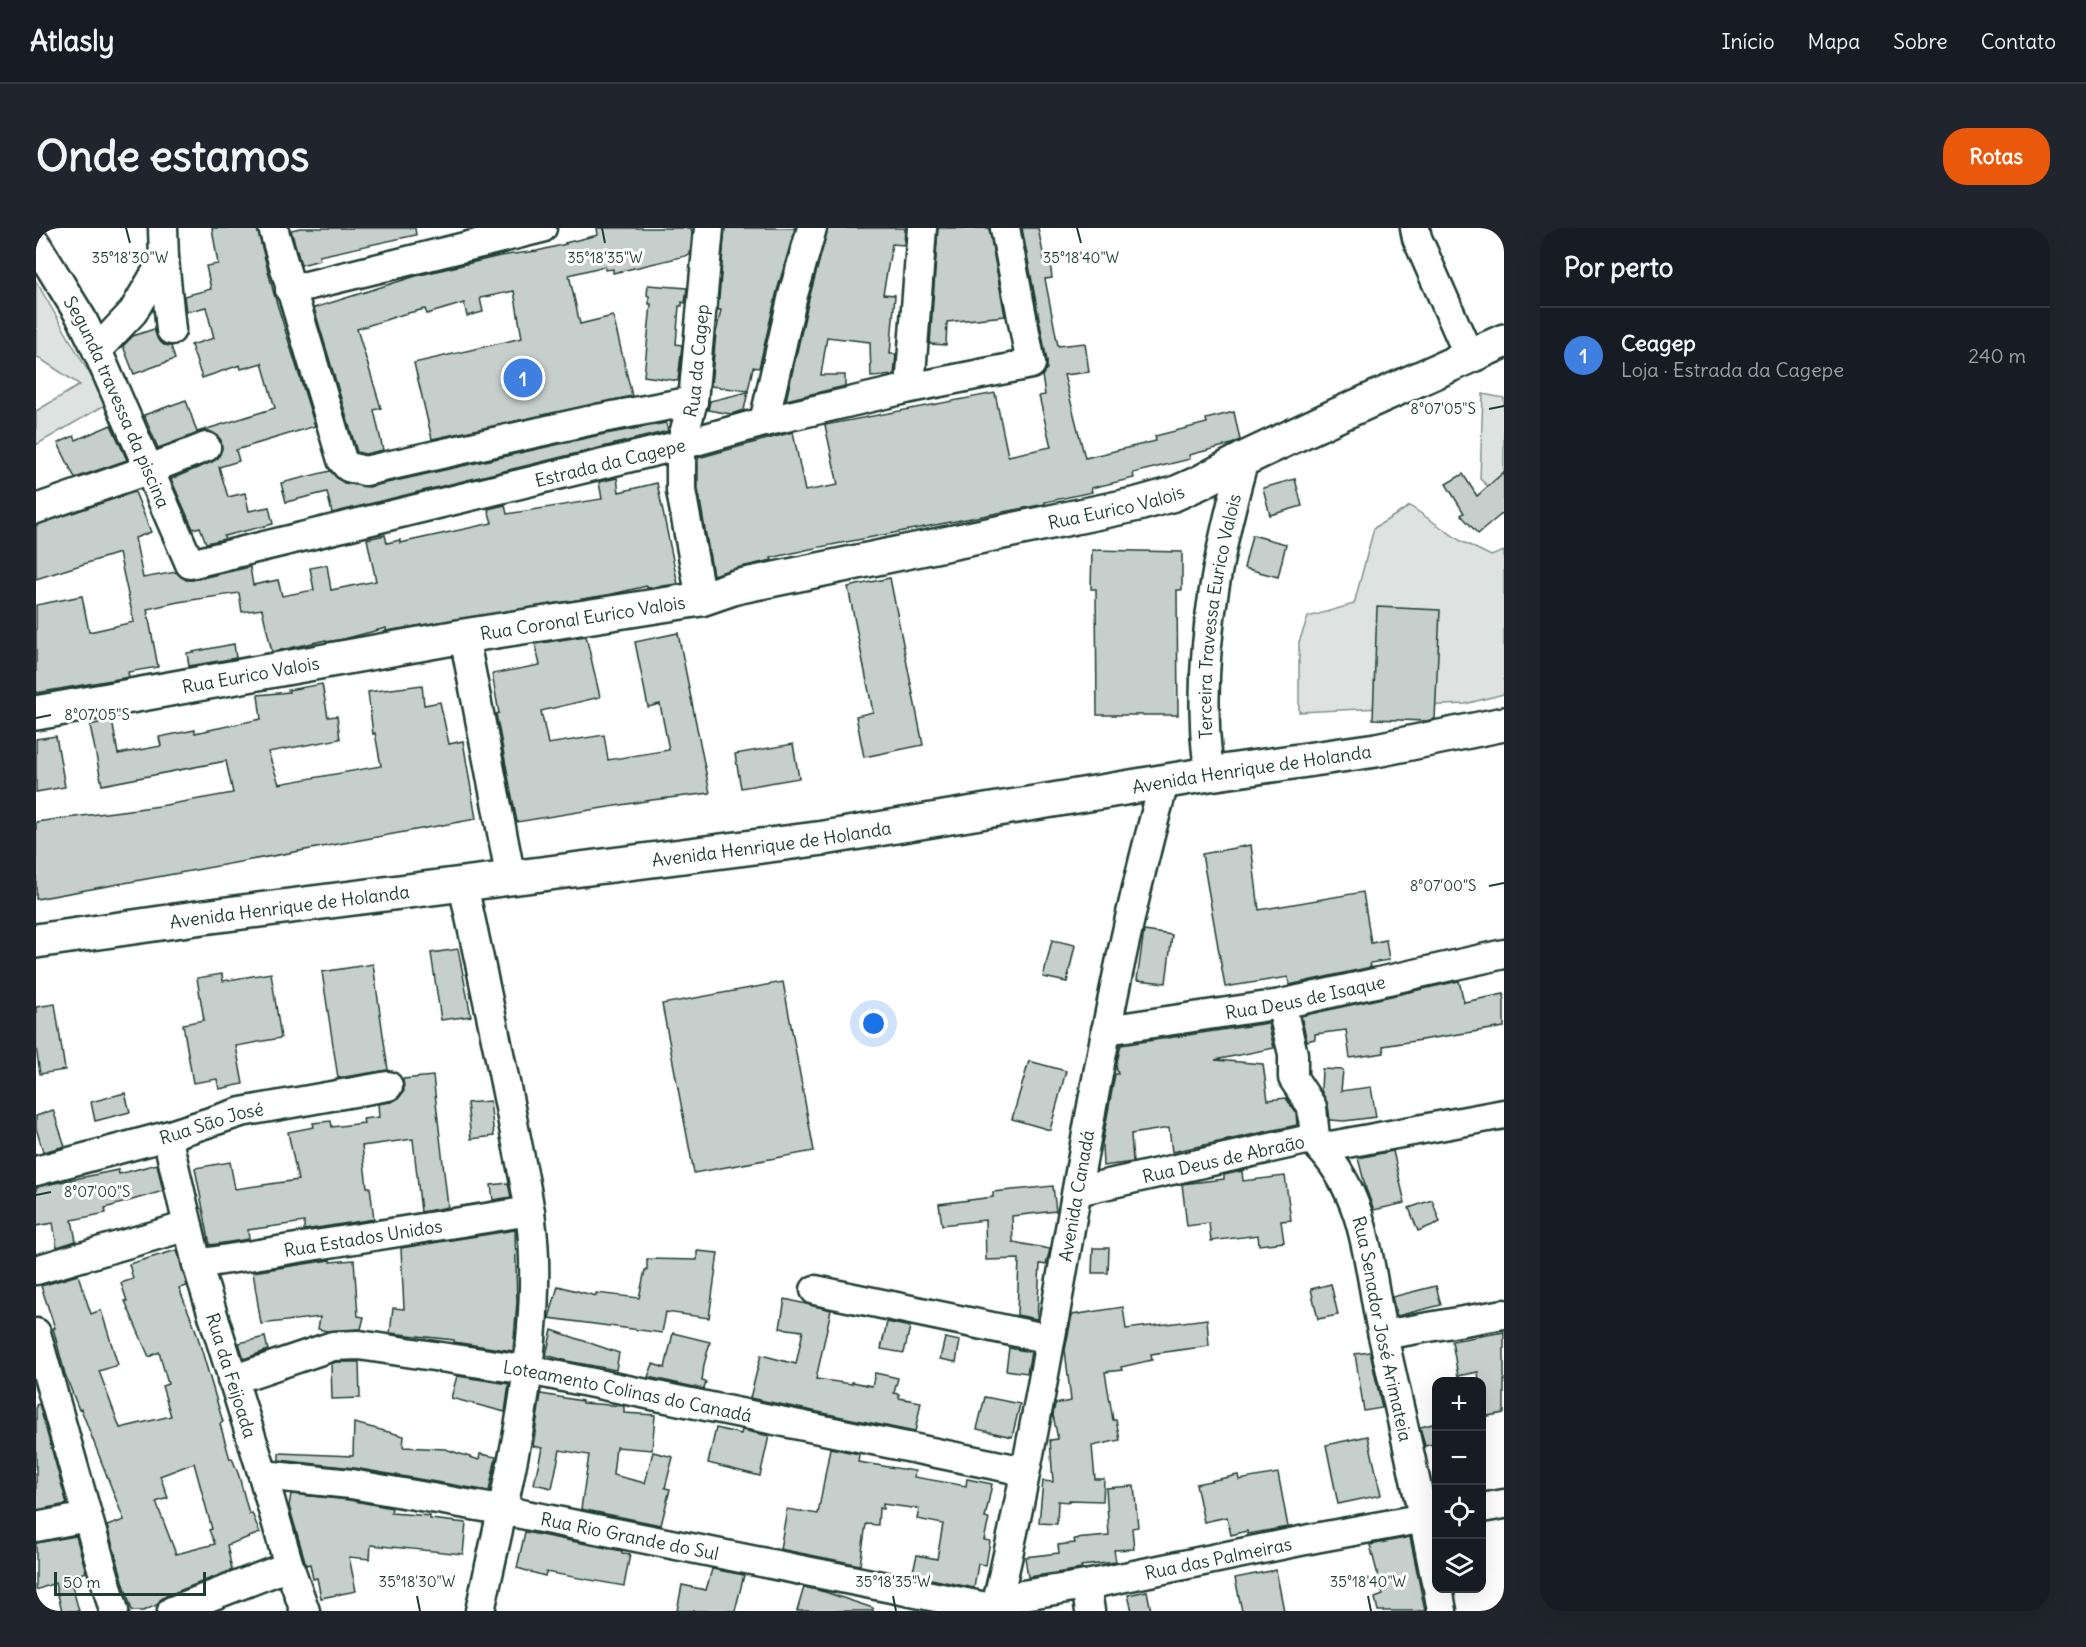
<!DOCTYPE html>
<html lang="pt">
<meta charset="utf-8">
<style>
body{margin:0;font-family:Delius,sans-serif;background:#20242c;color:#f1f3f6}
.controls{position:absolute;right:18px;bottom:18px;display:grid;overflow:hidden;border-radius:12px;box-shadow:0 6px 24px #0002}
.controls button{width:54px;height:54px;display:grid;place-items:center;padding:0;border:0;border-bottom:2px solid #363941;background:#171b24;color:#f1f3f6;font:30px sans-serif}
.scale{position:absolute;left:18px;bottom:15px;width:152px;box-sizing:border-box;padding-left:6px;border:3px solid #1f3d34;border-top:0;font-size:16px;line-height:21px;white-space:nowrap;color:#1f3d34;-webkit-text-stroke:4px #fff;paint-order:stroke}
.you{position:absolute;left:838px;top:796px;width:21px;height:21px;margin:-15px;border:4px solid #fff;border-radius:50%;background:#1a73e8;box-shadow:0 0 0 9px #1a73e833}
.badge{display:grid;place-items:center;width:39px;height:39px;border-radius:50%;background:#ea580c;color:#fff;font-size:20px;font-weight:700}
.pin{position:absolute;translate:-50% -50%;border:3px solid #fff;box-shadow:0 2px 6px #0006}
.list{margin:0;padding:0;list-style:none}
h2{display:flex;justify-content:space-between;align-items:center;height:78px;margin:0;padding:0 24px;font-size:26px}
h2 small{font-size:20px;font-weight:400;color:#9ea1a6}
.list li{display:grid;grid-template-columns:39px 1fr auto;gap:18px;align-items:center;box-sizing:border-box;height:96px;padding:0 24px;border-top:2px solid #363941}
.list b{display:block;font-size:22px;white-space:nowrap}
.list p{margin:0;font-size:20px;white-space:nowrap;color:#9ea1a6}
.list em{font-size:20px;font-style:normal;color:#9ea1a6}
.icon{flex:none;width:33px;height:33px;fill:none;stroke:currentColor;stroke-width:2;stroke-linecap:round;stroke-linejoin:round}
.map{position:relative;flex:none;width:1468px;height:1383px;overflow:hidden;border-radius:24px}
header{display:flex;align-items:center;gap:36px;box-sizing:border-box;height:84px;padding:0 30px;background:#171b24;border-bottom:2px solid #363941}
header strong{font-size:28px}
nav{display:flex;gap:33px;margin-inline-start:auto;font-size:21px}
.intro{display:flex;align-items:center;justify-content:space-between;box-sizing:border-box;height:144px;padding:0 36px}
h1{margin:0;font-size:42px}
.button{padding:15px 27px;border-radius:24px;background:#ea580c;color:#fff;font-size:21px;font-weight:700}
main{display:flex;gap:36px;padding:0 36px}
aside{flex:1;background:#171b24;border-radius:24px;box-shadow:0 6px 24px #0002}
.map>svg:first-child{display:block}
.green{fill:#dee3e2;stroke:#7e908b;stroke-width:1.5}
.building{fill:#c7cfcc;stroke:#1f3d34;stroke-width:1.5;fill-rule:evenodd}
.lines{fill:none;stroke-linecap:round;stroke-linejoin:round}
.minor-casing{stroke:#1f3d34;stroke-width:33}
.major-casing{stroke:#1f3d34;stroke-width:38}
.minor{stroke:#fff;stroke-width:28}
.major{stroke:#fff;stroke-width:33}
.ticks{fill:none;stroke:#1f3d34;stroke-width:2}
.labels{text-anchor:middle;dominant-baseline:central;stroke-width:6;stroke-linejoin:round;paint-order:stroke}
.street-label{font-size:18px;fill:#1f3d34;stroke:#fff}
.ticks-label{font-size:15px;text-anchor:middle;fill:#1f3d34;stroke:#fff;stroke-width:6;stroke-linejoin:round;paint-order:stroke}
</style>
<header>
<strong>Atlasly</strong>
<nav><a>Início</a><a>Mapa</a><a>Sobre</a><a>Contato</a></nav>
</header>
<div class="intro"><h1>Onde estamos</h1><a class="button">Rotas</a></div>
<main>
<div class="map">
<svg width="1468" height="1383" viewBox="0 0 1468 1383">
<rect width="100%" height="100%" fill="#fff"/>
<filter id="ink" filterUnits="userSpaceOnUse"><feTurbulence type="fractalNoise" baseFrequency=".0167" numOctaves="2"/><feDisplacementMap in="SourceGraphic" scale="12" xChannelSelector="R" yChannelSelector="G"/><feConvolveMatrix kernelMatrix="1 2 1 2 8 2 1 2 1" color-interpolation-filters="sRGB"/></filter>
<g filter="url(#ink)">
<g class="green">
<polygon points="0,53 71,176 0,217 0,183 44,157 0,128"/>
<polygon points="1447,166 1468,170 1468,273 1444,251"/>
<polygon points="1374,278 1425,313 1455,328 1468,323 1468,466 1429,476 1263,484 1263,414 1272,389 1318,376 1338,300"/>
</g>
<g class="building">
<polygon points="176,0 221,0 238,66 279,198 200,222 203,233 183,239 192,269 209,265 213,283 233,279 237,296 188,308 189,311 170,315 164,299 157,301 135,251 176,234 182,230 186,221 185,212 181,207 173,203 165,204 122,220 108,187 150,172 161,204 239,180 226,135 205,141 204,137 166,150 155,117 178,110 170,79 150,84 148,68 175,61 170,38 182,36"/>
<polygon points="264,0 379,0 380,7 283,28 284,32 265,37 255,2"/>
<polygon points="561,0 655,0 656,5 654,27 577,45 577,41 569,42 569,38 533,47 544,96 577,88 596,168 396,211 378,135 486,110 478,63 444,70 447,84 431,88 428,75 391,86 389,81 368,86 321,101 345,180 338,182 347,222 329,226 321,224 278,80 380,48 464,28 501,23 530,16 529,15 562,7"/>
<polygon points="689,0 759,0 741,63 723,140 717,139 712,163 675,158 680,105 685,82 682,82"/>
<polygon points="792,0 869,0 868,17 856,16 847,66 859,67 854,126 860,126 858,147 835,149 834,114 791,109 785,147 809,147 809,158 750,172 773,71"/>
<polygon points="902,0 953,0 969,88 911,94 910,117 894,116"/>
<polygon points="986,0 1002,0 1009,35 1014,34 1016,50 1009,51 1022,118 1049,115 1053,144 1028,147 1049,230 1120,213 1119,208 1171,195 1170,191 1198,184 1204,212 1196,216 1153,227 1154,231 1097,245 1098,250 1055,260 1056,264 1009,274 1009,276 774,321 735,330 736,332 696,341 677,347 662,261 662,230 757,204 769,263 802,257 789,197 959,165 972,228 1015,219 1003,168 1009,167 1006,148 1011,141 1011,133"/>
<polygon points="612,57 651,60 649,75 646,74 646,78 643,78 640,116 646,117 642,153 608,148 615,76 613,76 613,68 611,67"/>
<polygon points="118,101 122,112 128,117 135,118 139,131 98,146 87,118 97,108"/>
<polygon points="712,164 708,182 695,186 672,182 674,173"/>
<polygon points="630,195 632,203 296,285 291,264 250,274 245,255 294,243 308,255 333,259 564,207"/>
<polygon points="75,197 91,232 39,250 22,215 38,208 40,212"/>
<polygon points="1468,244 1468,284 1442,306 1425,287 1428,285 1410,256 1427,246 1441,268"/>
<polygon points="581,250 583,264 621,255 642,356 611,360 611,358 572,367 350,403 350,400 308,411 290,414 290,412 236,424 226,381 206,384 203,365 142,374 111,381 122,439 92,444 93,449 0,465 0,377 46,368 53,404 98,394 83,325 0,351 0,297 99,264 115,304 99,310 107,350 140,344 150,352 157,352 214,339 217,357 242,352 246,368 278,362 274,340 291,337 295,362 340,353 331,311 349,307 351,315 364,312 364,315 456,295 452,281 469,277 471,286 566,271 563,254"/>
<polygon points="1259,251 1266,278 1234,287 1227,260"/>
<polygon points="1216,307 1250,316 1242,349 1208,340"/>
<polygon points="1056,322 1146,324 1146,362 1141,362 1142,487 1061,487 1060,361 1055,361"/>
<polygon points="854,350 887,517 828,529 820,488 837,484 812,359"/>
<polygon points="1341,379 1404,382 1399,491 1390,493 1337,491"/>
<polygon points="642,405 674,565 616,572 481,594 460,486 463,485 456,446 504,437 499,416 550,408 564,469 505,483 512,516 568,507 572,532 633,522 624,476 612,479 599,414"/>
<polygon points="198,416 200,430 153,438 151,425"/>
<polygon points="286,456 292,489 301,488 304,511 232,524 243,556 345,538 339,505 337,506 332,464 386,457 388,477 404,474 413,516 427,513 440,591 0,671 0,594 124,578 197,565 190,533 66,557 54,497 76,492 82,526 125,518 123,509 159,502 159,505 225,491 222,467 253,464 252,462"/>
<polygon points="20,508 29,559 0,564 0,511"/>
<polygon points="757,516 763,550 705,560 699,526"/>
<polygon points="1215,617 1223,682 1327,664 1335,715 1350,712 1353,732 1334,735 1335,739 1253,757 1252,749 1189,759 1166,626"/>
<polygon points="1108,703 1136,707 1130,755 1101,752"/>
<polygon points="1016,712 1039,717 1031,754 1007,749"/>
<polygon points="422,721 435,788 405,792 395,725"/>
<polygon points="337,736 352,842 302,850 286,744"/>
<polygon points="235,745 245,810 200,818 207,856 183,861 181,851 157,855 147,796 168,792 161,750 186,746 187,753"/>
<polygon points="1423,753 1428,774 1468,766 1468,799 1347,818 1348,825 1314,830 1310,802 1279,806 1279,811 1271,813 1265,788"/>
<polygon points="747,754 778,923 658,945 626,776"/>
<polygon points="19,776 29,842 4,846 0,819 0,779"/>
<polygon points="1232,795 1238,820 1179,832 1227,836 1232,872 1250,870 1260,885 1261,897 1136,924 1133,900 1095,906 1097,934 1067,938 1066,916 1079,846 1082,846 1080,838 1085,817"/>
<polygon points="993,833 1030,843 1014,902 976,891"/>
<polygon points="1286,841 1307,842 1305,863 1335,859 1340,889 1308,893 1294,892 1292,877 1285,862"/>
<polygon points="397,848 412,979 385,984 377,911 326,918 331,959 334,959 338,991 268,1002 268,994 212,1002 213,1011 174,1017 159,940 194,934 199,961 262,952 252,904 278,899 277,895 295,893 296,899 328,895 327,891 343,889 342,876 355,874 363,870 368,863 367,851"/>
<polygon points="89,865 94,884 59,893 55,874"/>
<polygon points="454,873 458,908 435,911 431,875"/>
<polygon points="17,882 29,918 7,924 0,900 0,888"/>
<polygon points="1357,923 1369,975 1338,982 1330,961 1322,930"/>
<polygon points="121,936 127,963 69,980 70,985 36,992 40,1013 21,1019 17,995 0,998 0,959 82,942 83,946"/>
<polygon points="1206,943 1207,953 1249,948 1255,992 1245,993 1248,1014 1223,1017 1222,1007 1175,1013 1173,995 1151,998 1146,956 1188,951 1188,947"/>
<polygon points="472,955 475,969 457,972 455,957"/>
<polygon points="1017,958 1020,983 976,988 977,1014 1014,1021 1010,1037 1004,1036 1001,1091 981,1087 983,1031 950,1032 949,992 906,997 903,976 957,969 957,964"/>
<polygon points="1396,972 1404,994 1382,1003 1373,980"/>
<polygon points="479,1002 481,1074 477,1123 418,1114 418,1112 354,1105 357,1080 368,1081 365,1020"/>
<polygon points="1057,1020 1073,1020 1072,1045 1056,1045"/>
<path d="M141,1022L151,1058L143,1060L160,1103L187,1194L184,1196L194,1231L196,1230L203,1248L213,1286L216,1285L224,1305L191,1317L196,1342L130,1368L124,1372L121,1377L107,1383H96L71,1298L88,1292L45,1181L43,1182L29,1146L17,1100H19L5,1058L42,1047L55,1086L65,1082L82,1137L63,1143L84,1200L135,1188L126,1158L132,1156L123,1124L113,1129L89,1073H91L85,1055L97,1051L93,1036ZM158,1235L176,1301L173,1302L179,1316L140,1326L120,1274L132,1270L124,1248Z"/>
<polygon points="661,1023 682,1025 673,1090 630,1084 626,1105 513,1090 522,1058 560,1068 560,1065 603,1070 609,1042 611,1042 611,1031 661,1032"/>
<polygon points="294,1032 294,1034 318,1032 322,1088 328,1089 325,1101 291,1103 282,1101 284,1089 225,1096 217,1044"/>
<polygon points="1295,1056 1302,1087 1282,1091 1275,1061"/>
<polygon points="1400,1058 1405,1077 1361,1088 1356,1069"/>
<polygon points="749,1071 795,1082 780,1151 816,1156 816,1154 836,1158 839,1145 862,1150 858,1165 863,1166 863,1170 885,1174 879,1204 714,1170 725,1127 760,1136 767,1103 744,1100"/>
<polygon points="1087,1079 1090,1101 1171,1091 1173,1118 1115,1126 1116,1132 1085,1139 1086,1142 1069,1144 1077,1192 1080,1192 1084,1212 1056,1218 1059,1251 1068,1251 1067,1273 1033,1272 1033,1274 1022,1273 1021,1296 1003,1295 1007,1253 1017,1254 1014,1212 1022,1211 1017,1187 1019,1176 1035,1173 1029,1122 1036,1087"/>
<polygon points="851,1094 874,1099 868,1125 845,1121"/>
<polygon points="516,1102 583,1125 580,1142 531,1133 510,1127"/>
<polygon points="1468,1104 1468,1185 1446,1189 1446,1154 1443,1154 1442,1144 1422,1148 1416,1113"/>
<polygon points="637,1105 674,1114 668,1137 666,1153 670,1154 668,1161 612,1149 617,1136 629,1140"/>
<polygon points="229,1109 232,1122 208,1131 203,1115"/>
<polygon points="909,1110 924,1113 920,1134 904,1131"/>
<polygon points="973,1120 995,1124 991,1145 970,1142"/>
<polygon points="1334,1124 1346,1180 1328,1183 1319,1126"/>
<polygon points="300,1134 323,1134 324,1170 296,1171 295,1136"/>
<polygon points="421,1148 473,1156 469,1184 415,1170"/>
<polygon points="505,1166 546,1173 546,1175 588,1178 588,1185 619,1187 616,1222 580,1219 577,1247 609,1255 617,1224 637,1229 629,1260 634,1261 625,1297 545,1281 553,1227 524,1222 516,1260 498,1256 506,1220 497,1218"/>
<polygon points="949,1169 984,1176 976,1209 941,1201"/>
<polygon points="3,1176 31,1276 0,1282 0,1177"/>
<polygon points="318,1195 368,1208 367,1219 409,1221 443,1232 444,1226 460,1229 453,1263 318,1240 243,1232 243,1225 317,1228"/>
<polygon points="1401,1195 1401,1215 1389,1218 1384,1199"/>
<polygon points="680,1200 705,1206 706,1202 733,1208 724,1248 672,1235"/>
<polygon points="1332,1208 1345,1267 1302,1276 1290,1217"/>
<polygon points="794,1220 823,1226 822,1234 879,1243 878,1249 930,1258 931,1251 956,1256 949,1290 953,1291 948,1312 954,1313 950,1337 942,1336 938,1360 876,1347 881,1327 901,1331 907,1296 881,1291 883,1281 847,1276 847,1281 843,1280 842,1297 830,1296 824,1337 744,1321 751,1281 782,1286"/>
<polygon points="1242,1245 1252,1299 1212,1306 1211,1303 1195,1307 1191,1289 1168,1294 1160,1256 1202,1247 1203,1252"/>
<polygon points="1098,1258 1102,1299 1096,1300 1098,1321 1078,1322 1080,1334 1045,1338 1046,1341 992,1349 989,1329 1023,1325 1022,1317 1039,1315 1038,1311 1073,1308 1070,1260"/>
<polygon points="255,1266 313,1272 356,1280 355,1285 394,1288 394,1291 430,1295 427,1326 335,1317 334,1331 313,1329 320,1363 285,1370 281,1350 277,1351 274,1336 270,1337 269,1333 253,1278"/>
<polygon points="489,1304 586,1323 586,1325 594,1326 588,1358 510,1344 509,1348 481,1340"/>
<polygon points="40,1308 50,1344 34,1350 43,1383 26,1383 19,1355 0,1362 0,1315"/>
<polygon points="1374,1309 1389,1383 1342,1383 1339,1370 1347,1367 1334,1317"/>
<polygon points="676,1341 708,1347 699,1383 641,1383 646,1357 670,1362"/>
<polygon points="1240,1342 1248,1383 1206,1383 1199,1350"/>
<polygon points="768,1359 789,1364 837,1380 837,1383 761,1383"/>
<polygon points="1111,1363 1115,1383 1096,1383 1092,1367"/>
</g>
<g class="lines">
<g class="minor-casing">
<g id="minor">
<polyline points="127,0 128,31 135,102"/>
<polyline points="237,0 306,232 312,239 329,243 561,191 657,173"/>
<polyline points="1379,0 1381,10 1433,128"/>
<path id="s1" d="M0,16L46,91L61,122L154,336L645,217L728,194L874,160L995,136L969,0"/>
<polyline points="254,62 506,0"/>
<polyline points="61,122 97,84 128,31"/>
<polyline points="874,160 886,0"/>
<polyline points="728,194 757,67 776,0"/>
<polyline points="0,281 114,241 170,219"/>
<path id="s2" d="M665,371L645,263V217L657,173L673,0"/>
<polyline points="428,408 475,651"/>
<path id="s3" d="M1173,546C1172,530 1169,513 1169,496C1165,407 1184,316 1208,231"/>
<path d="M427,657C445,739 463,822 479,905C487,946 497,988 498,1030C501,1149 469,1267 444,1383"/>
<polyline points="1245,776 1257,826 1257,850 1276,879 1279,910"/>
<path id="s4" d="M1070,802L1245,776L1468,726"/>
<path id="s5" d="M131,908L161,1036L227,1247L253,1338L269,1383"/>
<path id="s6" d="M1284,920C1334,974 1332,1045 1348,1112C1366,1193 1385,1273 1400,1354"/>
<path id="s7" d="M0,943L131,908L205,884L352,858"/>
<path id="s8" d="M1041,963L1279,910L1284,920L1468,886"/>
<path id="s9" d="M161,1036L494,983"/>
<polyline points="0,1042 152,998"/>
<polyline points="779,1062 1014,1111"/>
<polyline points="0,1105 78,1383"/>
<polyline points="1347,1107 1468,1086"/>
<path id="s10" d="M196,1152L297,1118L323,1117L493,1142L989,1243"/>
<path id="s11" d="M227,1247L315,1256L465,1282L960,1381"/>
<polyline points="1446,1280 1468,1276"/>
<polyline points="0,1299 51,1289"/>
<polyline points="1050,1357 1054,1383"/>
<polyline points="1402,1360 1406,1383"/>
<path id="s12" d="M962,1371L1050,1357L1279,1310L1400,1288"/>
<polyline points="136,1383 253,1338"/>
<path id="s13" d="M959,1383C1025,1109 1052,826 1128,555"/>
</g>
</g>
<g class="major-casing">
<g id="major">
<path id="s14" d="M0,485L428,408L665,371L700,359L1102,276L1138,266L1165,254L1208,231L1304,186L1468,113"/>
<path id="s15" d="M0,713L160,690L788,610L1173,546L1340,522L1468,496"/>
</g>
</g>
<use href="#minor" class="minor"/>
<use href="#major" class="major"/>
</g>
</g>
<path class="ticks" d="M90,0L94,15M566,0L569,15M1041,0L1045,15M1453,181L1468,178M0,490L15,487M1453,658L1468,655M0,967L15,964M381,1368L384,1383M857,1368L860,1383M1332,1368L1335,1383"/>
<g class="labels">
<g class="street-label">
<text stroke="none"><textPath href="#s2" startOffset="242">Rua da Cagep</textPath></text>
<text stroke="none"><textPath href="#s1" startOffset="178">Segunda travessa da piscina</textPath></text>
<text stroke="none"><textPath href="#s1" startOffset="788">Estrada da Cagepe</textPath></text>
<text stroke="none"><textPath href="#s14" startOffset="1100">Rua Eurico Valois</textPath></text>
<text stroke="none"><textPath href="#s3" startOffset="159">Terceira Travessa Eurico Valois</textPath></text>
<text stroke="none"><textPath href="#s14" startOffset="555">Rua Coronal Eurico Valois</textPath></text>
<text stroke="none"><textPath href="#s14" startOffset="218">Rua Eurico Valois</textPath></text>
<text stroke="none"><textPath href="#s15" startOffset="1228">Avenida Henrique de Holanda</textPath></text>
<text stroke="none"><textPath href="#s15" startOffset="742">Avenida Henrique de Holanda</textPath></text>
<text stroke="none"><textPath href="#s15" startOffset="256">Avenida Henrique de Holanda</textPath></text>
<text stroke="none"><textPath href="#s4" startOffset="202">Rua Deus de Isaque</textPath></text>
<text stroke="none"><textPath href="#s7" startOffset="182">Rua São José</textPath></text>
<text stroke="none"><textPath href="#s8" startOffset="150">Rua Deus de Abraão</textPath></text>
<text stroke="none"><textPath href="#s13" startOffset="423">Avenida Canadá</textPath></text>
<text stroke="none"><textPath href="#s9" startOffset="168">Rua Estados Unidos</textPath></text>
<text stroke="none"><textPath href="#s6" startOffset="194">Rua Senador José Arimateia</textPath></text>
<text stroke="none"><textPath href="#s5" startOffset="248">Rua da Feijoada</textPath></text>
<text stroke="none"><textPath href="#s10" startOffset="405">Loteamento Colinas do Canadá</textPath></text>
<text stroke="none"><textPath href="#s11" startOffset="372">Rua Rio Grande do Sul</textPath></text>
<text stroke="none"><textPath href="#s12" startOffset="224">Rua das Palmeiras</textPath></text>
</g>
</g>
<g class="ticks-label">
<text x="94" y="35">35°18'30"W</text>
<text x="569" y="35">35°18'35"W</text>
<text x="1045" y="35">35°18'40"W</text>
<text x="1407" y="186">8°07'05"S</text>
<text x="61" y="492">8°07'05"S</text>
<text x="1407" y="663">8°07'00"S</text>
<text x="61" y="969">8°07'00"S</text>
<text x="381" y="1359">35°18'30"W</text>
<text x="857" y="1359">35°18'35"W</text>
<text x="1332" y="1359">35°18'40"W</text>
</g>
</svg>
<div class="controls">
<button>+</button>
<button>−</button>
<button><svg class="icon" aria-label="locate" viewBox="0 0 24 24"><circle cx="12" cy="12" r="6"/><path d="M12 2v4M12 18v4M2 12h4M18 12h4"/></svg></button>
<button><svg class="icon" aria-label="layers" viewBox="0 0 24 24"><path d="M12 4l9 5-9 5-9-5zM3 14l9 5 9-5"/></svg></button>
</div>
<div class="scale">50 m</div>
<div class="you"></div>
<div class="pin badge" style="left:487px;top:150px;background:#3f7fe0">1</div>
</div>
<aside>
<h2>Por perto<small></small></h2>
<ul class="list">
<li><span class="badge" style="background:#3f7fe0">1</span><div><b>Ceagep</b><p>Loja · Estrada da Cagepe</p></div><em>240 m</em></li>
</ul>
</aside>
</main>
